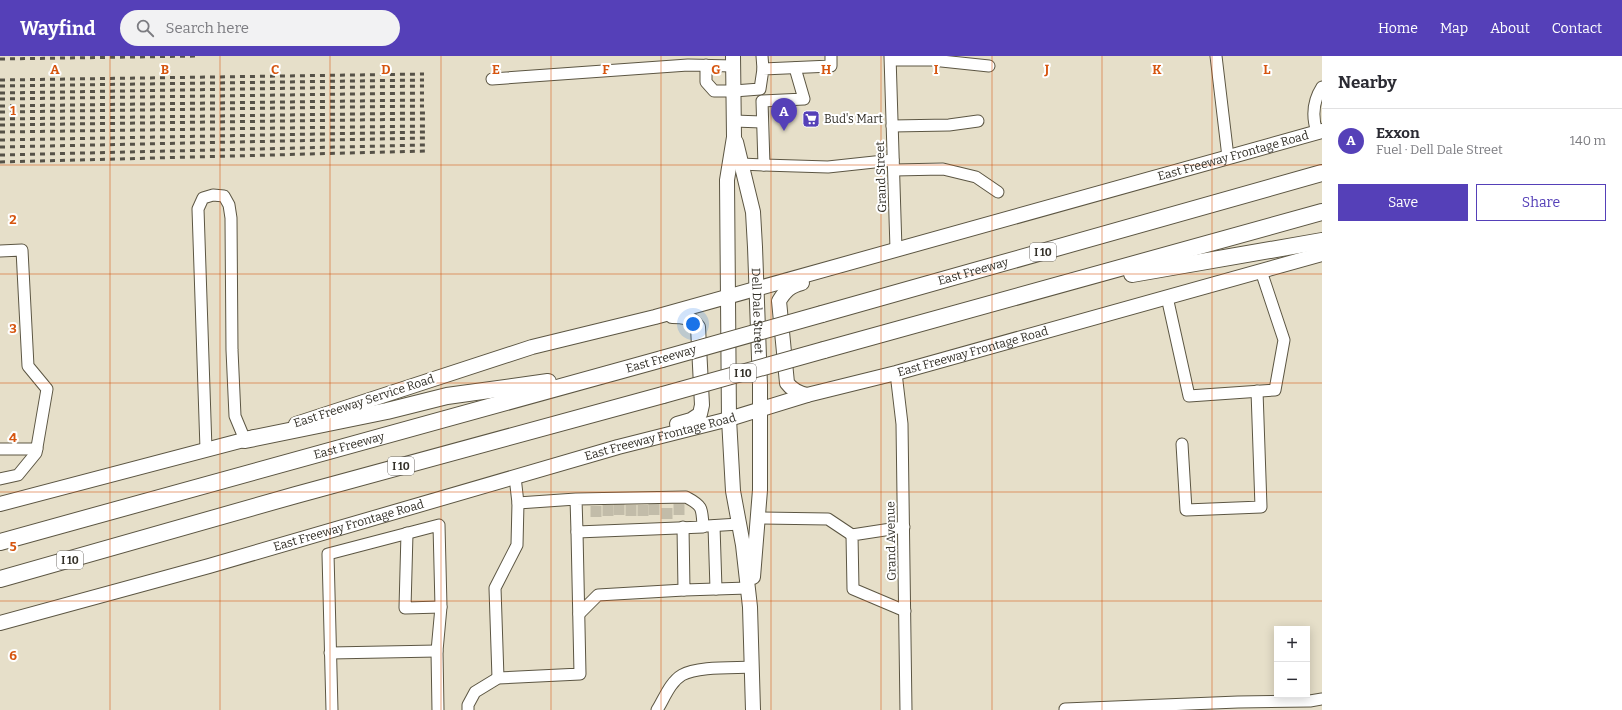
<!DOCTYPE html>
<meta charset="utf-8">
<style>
body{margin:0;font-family:Bitter,serif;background:#f2f2f3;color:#2b2b33}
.controls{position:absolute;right:12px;bottom:12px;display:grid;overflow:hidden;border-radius:0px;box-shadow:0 2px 10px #0003}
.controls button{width:36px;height:36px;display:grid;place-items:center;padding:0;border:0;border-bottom:1px solid #e1e1e2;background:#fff;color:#2b2b33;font:20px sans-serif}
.you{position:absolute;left:693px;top:268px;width:14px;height:14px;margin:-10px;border:3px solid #fff;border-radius:50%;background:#1a73e8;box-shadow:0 0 0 6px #1a73e833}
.badge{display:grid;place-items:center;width:26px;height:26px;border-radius:50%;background:#5540b8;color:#fff;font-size:13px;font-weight:700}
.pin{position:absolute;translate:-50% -33px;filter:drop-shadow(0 1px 2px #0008)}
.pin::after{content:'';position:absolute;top:21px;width:14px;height:12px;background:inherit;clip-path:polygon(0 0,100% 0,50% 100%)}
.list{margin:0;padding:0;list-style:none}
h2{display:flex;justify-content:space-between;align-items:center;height:52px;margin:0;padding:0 16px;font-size:17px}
h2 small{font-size:13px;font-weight:400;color:#7c7c81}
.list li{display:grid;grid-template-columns:26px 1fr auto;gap:12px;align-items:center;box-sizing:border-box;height:64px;padding:0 16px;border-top:1px solid #e1e1e2}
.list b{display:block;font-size:15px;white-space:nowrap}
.list p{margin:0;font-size:13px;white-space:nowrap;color:#7c7c81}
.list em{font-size:13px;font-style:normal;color:#7c7c81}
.actions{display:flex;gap:8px;padding:12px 16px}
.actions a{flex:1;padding:9px 0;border:1px solid #5540b8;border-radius:0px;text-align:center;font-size:14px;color:#5540b8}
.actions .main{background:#5540b8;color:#fff}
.icon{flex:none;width:22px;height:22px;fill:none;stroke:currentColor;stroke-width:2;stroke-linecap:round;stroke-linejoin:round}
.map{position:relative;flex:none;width:1322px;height:654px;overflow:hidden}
header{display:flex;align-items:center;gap:24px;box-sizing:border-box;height:56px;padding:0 20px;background:#5540b8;color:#fff}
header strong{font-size:19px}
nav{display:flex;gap:22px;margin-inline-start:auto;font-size:14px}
.search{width:280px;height:36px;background:#f2f2f3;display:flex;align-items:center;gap:10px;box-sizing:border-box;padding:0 14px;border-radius:22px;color:#7c7c81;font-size:15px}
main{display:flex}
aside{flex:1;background:#fff}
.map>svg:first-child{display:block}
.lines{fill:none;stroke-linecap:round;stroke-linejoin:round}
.minor-tunnel{stroke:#c2bca9;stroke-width:11;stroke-dasharray:11 5.5;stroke-linecap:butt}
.minor-casing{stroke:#5c5643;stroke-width:13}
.major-casing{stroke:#5c5643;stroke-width:16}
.highway-casing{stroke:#5c5643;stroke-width:18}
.minor{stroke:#fff;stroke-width:11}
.major{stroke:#fff;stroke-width:14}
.highway{stroke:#fff;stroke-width:16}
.rail{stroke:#555147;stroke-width:3;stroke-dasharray:5 5;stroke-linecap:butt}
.highway-bridge-casing{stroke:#5c5643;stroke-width:18;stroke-linecap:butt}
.highway-bridge{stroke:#fff;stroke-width:16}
.grid{fill:none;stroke:#d6550f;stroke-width:1;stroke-opacity:0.55}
.labels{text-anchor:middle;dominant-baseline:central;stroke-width:4;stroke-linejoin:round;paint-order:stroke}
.shield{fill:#fff;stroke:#706d68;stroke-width:1}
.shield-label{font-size:11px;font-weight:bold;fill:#322f27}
.poi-label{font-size:12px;fill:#322f27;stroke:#fff;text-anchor:start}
.street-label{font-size:12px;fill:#322f27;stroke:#fff}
.grid-label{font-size:13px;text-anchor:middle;font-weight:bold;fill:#d6550f;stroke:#fff;stroke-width:4;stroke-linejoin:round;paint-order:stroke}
</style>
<header>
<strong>Wayfind</strong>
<div class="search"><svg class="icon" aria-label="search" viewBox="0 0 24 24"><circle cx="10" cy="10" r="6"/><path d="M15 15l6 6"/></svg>Search here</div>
<nav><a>Home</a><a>Map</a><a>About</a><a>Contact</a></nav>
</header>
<main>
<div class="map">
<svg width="1322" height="654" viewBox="0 0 1322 654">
<rect width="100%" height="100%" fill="#e6dfc9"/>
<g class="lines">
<g class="minor-tunnel">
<polyline points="619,448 619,464"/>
<polyline points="654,448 654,463"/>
<polyline points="679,448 679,463"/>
<polyline points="608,449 608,465"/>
<polyline points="631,449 631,464"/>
<polyline points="643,449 643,464"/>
<polyline points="596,450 596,465"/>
<polyline points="667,463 667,448"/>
</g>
<g class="minor-casing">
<g id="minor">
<polyline points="762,0 763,13"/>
<polyline points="890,0 896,193"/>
<polyline points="1216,0 1228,101"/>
<polyline points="891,4 932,4 989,10"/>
<polyline points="706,9 706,26 714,35 734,35 760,33 763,13 831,10 831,0"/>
<polyline points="795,12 804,43 762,45 764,109 828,111 893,104"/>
<polyline points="492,23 688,9 734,10"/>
<polyline points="734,65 762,66"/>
<polyline points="892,70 949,69 978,65"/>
<path d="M1317,76C1312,61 1313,45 1322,31"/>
<polyline points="741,108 764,109"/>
<polyline points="894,114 943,113 976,121 998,136"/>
<polyline points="0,195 22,194 28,310 47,333 36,397 18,419 0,423"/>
<polyline points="1167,241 1189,340 1275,334 1284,284 1261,215"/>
<polyline points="896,317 902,368 906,654"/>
<polyline points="1182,388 1186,454 1261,451 1257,335"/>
<polyline points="0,393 37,393"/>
<polyline points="206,393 198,153 203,142 213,139 224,140 229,149 231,162 232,294 235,360 245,384"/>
<path d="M518,447L576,443L686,441C703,450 702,452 703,471L577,476L576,443"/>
<polyline points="757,462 828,463 852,479"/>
<polyline points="707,470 739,468"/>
<polyline points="714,470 716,533"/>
<polyline points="683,471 684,534 748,532"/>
<polyline points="904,471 852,479 853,533 905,555"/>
<polyline points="407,477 405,552 441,551"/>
<polyline points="579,558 598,539 684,534"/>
<polyline points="330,597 437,595"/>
<polyline points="498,622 495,532 517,489 518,447 515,421"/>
<polyline points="332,654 328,498 439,469 441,551 437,595 438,654"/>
<polyline points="468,654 468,649 475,636 498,622 580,618 577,476"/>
<path d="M657,654C664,643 670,626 682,619C697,610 734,612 752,611"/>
<polyline points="1065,654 1065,653 1238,646 1310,645 1322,643"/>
</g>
</g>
<g class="major-casing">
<g id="major">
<polyline points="733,0 734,81 727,124 729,363 733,435 743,489 750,551 753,654"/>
<path id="s1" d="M736,86L753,156L755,191L760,329V434L753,521"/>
<path d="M802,227C790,230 785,235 779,245L787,327C792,334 798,337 807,339"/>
<path d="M672,260C684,260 691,261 698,271L702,349L700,358L691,364L677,368"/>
<path id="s2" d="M296,368L532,291L655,261L1322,75"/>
<polyline points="0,448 255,381"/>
<path id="s3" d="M0,567L209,510L618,391L729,363L807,339L896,317L1322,198"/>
</g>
</g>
<g class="highway-casing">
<g id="highway">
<polyline points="1132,218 1322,185"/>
<path id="s4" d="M822,258L1322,117"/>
<polyline points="824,294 1322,156"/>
<polyline points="245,384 387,355 447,340 548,326"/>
<path id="s5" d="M0,486L662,303"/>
<polyline points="0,523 296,439 663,339"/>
</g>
</g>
<use href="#minor" class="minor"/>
<use href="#major" class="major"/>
<use href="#highway" class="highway"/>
<g class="rail">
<polyline points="0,3 199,0"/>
<polyline points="0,24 424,18"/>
<polyline points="0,30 424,24"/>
<polyline points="0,37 424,30"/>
<polyline points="0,43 424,37"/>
<polyline points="0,50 424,44"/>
<polyline points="0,56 424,50"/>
<polyline points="0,63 425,57"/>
<polyline points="0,69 425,63"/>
<polyline points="0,76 425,70"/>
<polyline points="0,84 425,76"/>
<polyline points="0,91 425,82"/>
<polyline points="0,99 425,89"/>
<polyline points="0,106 425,95"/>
</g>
<g class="highway-bridge-casing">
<g id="highway-bridge">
<polyline points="662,303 822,258"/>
<polyline points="663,339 824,294"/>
</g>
</g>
<use href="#highway-bridge" class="highway-bridge"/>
</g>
<path class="grid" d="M110,0V654M220,0V654M330,0V654M441,0V654M551,0V654M661,0V654M771,0V654M881,0V654M992,0V654M1102,0V654M1212,0V654M0,109H1322M0,218H1322M0,327H1322M0,436H1322M0,545H1322"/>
<defs>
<g id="supermarket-square" transform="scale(0.9)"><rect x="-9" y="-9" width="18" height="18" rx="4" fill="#5540b8" stroke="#fff"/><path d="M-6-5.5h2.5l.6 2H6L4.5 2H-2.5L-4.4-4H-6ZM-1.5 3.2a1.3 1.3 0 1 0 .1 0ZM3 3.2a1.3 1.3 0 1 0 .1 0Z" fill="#fff"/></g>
</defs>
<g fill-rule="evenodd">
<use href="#supermarket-square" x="811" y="63"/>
</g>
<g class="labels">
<g class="shield">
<rect x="1030" y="187" width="26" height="18" rx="3"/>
<rect x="730" y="308" width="26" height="18" rx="3"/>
<rect x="388" y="401" width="26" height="18" rx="3"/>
<rect x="57" y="495" width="26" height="18" rx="3"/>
</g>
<g class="shield-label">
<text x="1043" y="196">I 10</text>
<text x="743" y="317">I 10</text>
<text x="401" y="410">I 10</text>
<text x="70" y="504">I 10</text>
</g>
<g class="poi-label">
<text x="824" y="63">Bud's Mart</text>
</g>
<g class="street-label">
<text stroke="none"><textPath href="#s2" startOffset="975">East Freeway Frontage Road</textPath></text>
<text transform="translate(881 121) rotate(-92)">Grand Street</text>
<text stroke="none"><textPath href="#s4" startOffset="157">East Freeway</textPath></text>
<text stroke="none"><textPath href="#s1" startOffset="171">Dell Dale Street</textPath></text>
<text stroke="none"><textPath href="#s3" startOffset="1010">East Freeway Frontage Road</textPath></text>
<text transform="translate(661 303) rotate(-16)">East Freeway</text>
<text transform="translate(364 345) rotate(-18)">East Freeway Service Road</text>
<text stroke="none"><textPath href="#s3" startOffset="686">East Freeway Frontage Road</textPath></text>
<text stroke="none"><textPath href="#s5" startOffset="362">East Freeway</textPath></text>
<text stroke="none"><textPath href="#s3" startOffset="362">East Freeway Frontage Road</textPath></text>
<text transform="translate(891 485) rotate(-91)">Grand Avenue</text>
</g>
</g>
<g class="grid-label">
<text x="55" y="18">A</text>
<text x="165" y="18">B</text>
<text x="275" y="18">C</text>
<text x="386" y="18">D</text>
<text x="496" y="18">E</text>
<text x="606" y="18">F</text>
<text x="716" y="18">G</text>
<text x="826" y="18">H</text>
<text x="936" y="18">I</text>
<text x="1047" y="18">J</text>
<text x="1157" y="18">K</text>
<text x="1267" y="18">L</text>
<text x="13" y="59">1</text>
<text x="13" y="168">2</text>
<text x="13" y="277">3</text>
<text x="13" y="386">4</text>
<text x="13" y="495">5</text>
<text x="13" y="604">6</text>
</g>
</svg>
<div class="controls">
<button>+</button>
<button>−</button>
</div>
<div class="you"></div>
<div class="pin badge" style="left:784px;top:75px">A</div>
</div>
<aside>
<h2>Nearby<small></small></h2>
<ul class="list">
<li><span class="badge">A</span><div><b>Exxon</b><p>Fuel · Dell Dale Street</p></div><em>140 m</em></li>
</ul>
<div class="actions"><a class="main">Save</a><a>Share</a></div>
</aside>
</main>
